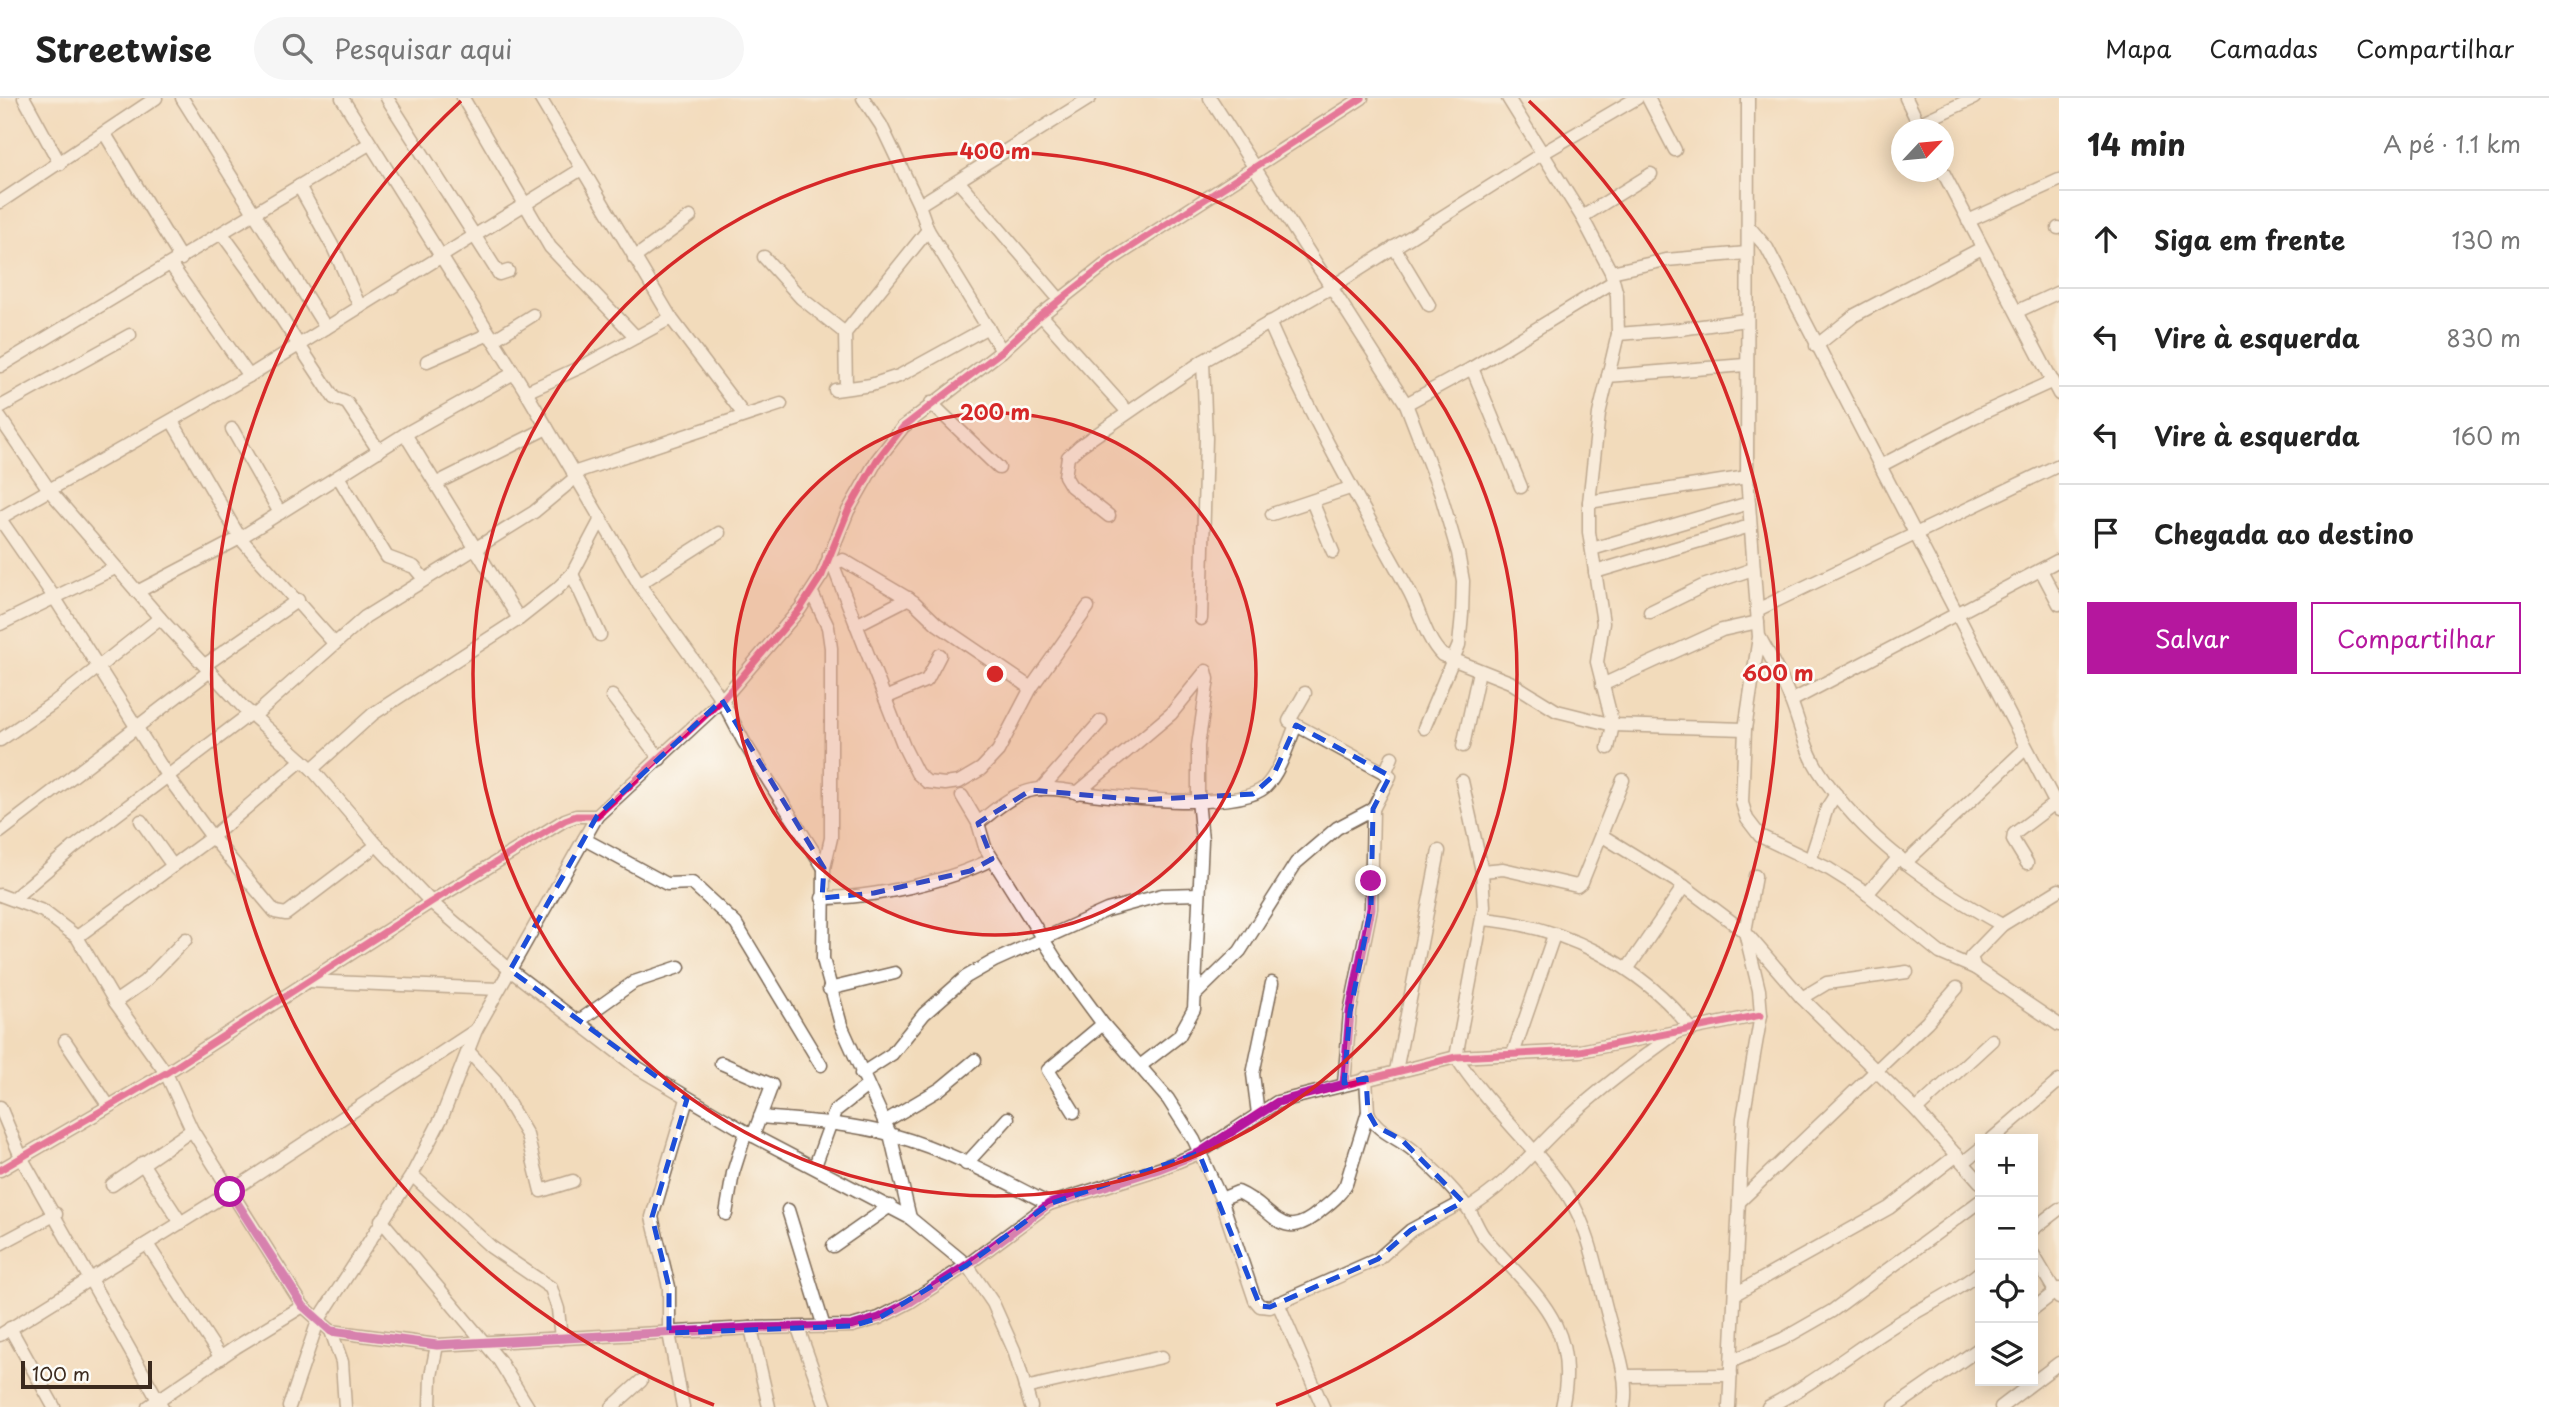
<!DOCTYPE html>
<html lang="pt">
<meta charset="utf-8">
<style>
body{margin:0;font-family:"Playpen Sans",sans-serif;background:#f6f6f6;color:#222}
.controls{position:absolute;right:21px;bottom:21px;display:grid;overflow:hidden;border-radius:0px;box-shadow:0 4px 18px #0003}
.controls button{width:63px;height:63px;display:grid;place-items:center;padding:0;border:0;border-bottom:2px solid #e0e0e0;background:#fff;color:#222;font:35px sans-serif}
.compass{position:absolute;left:1891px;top:21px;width:63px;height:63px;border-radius:50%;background:#fff;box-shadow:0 4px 18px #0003;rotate:64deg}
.scale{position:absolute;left:21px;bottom:18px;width:131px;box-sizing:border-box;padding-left:7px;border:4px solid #3b2a1e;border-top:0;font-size:19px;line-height:24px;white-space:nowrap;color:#3b2a1e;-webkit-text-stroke:5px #fdfcf7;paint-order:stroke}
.stop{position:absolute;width:21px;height:21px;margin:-16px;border:5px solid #b5179e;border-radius:50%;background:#fff}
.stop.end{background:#b5179e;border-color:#fff;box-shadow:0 2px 7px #0008}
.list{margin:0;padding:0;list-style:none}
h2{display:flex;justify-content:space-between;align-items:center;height:91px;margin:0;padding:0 28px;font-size:30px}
h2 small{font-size:23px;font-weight:400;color:#767676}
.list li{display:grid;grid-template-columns:46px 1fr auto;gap:21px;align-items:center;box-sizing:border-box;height:98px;padding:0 28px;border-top:2px solid #e0e0e0}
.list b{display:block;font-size:26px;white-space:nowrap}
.list em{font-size:23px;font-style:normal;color:#767676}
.actions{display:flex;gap:14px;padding:21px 28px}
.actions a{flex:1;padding:16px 0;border:2px solid #b5179e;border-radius:0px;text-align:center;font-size:24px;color:#b5179e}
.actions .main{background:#b5179e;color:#fff}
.icon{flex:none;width:38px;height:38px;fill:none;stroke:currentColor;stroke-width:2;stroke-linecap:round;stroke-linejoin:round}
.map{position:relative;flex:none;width:2059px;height:1309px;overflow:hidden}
header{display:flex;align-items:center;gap:42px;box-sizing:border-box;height:98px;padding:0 35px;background:#fff;border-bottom:2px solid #e0e0e0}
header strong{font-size:33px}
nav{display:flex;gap:38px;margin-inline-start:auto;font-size:24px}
.search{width:490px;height:63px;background:#f6f6f6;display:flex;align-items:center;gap:18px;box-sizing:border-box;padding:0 24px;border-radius:38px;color:#767676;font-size:26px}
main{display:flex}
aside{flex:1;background:#fff}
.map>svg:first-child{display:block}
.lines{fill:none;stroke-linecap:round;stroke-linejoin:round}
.minor-casing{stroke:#7b6855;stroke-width:15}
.minor{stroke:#fff;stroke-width:12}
.cycleway-casing{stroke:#fdfcf7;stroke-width:11}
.cycleway{stroke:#d6006c;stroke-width:7}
.route{stroke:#b5179e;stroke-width:9}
.marked{fill:none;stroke:#1d4ed8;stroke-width:5;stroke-dasharray:14 9;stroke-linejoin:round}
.ring{fill:none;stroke:#d62828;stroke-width:3.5}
.centre{fill:#d62828;stroke:#fdfcf7;stroke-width:3.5}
.ring-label{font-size:21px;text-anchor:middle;font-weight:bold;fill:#d62828;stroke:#fdfcf7;stroke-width:5;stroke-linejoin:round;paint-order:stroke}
</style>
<header>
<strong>Streetwise</strong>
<div class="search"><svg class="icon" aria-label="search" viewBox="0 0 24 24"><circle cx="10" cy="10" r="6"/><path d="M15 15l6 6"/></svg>Pesquisar aqui</div>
<nav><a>Mapa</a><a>Camadas</a><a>Compartilhar</a></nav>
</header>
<main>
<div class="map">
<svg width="2059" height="1309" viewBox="0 0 2059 1309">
<rect width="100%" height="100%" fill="#fdfcf7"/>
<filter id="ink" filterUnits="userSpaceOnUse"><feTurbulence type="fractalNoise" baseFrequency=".0143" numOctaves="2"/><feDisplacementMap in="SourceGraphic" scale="14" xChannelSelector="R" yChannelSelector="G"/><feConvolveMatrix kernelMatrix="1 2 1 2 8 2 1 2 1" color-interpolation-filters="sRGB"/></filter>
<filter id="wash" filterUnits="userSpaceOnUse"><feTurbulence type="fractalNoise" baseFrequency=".00686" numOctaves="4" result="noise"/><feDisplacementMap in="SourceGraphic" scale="28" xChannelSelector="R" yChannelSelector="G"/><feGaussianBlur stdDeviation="1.57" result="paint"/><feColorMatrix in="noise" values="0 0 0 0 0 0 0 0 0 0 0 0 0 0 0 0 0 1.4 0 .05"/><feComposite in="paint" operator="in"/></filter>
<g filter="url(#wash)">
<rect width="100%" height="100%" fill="#f2dbbb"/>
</g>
<g filter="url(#ink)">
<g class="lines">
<g class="minor-casing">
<g id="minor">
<polyline points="24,0 60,66"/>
<polyline points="182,0 326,230"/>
<polyline points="342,0 526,294 639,486 722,602 744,644 824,770"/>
<polyline points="387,0 499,176 508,173"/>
<polyline points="463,0 550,149 636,239"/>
<polyline points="540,0 671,220 744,317"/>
<polyline points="863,0 881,27 919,107 928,132 1002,253"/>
<polyline points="1210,0 1406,306 1440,394 1458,455 1463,483 1462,516 1459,547 1424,630"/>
<polyline points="1508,0 1582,119 1611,174 1617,197 1618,236 1599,316 1589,404 1589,434 1603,525 1597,564 1613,627 1608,650"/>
<polyline points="1648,0 1675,52"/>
<polyline points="1748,0 1747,379 1759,539 1745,631 1742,705 1747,721 1760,738 1829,771 1861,791 1940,855 1975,870"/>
<polyline points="1906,0 1921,31"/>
<polyline points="1918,26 1974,0"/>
<polyline points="105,36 181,161"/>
<polyline points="1943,74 2059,296"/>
<polyline points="958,83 1060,202"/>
<polyline points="299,88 333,149 360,209"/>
<polyline points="0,104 156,0"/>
<polyline points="919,107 1090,0"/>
<polyline points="1582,119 1651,76"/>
<polyline points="1968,123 2059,82"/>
<polyline points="1750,130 1767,150 2059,712"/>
<polyline points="2058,130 2059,130"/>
<polyline points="223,137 258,185 334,300 347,305 379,353"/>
<polyline points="1394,149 1429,207"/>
<polyline points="764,159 801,200 845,235"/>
<polyline points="634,160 690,119"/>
<polyline points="171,167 249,278"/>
<polyline points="1611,174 1666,162 1747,155"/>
<polyline points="2018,213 2059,194"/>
<polyline points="1041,217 1127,313"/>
<path d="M1269,224C1309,316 1359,403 1408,491C1420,512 1425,540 1442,557L1510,584L1557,613L1613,627L1745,631"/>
<polyline points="1618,236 1680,231 1746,222"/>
<polyline points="493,242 533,217"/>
<polyline points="1816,248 1855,217 1982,150"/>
<polyline points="427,263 489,236"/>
<polyline points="0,268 369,46"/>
<polyline points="1472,270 1521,389"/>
<polyline points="1608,278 1745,267"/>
<polyline points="846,289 845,235 928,132"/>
<polyline points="835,292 871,287 899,278 988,229"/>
<polyline points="526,294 585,267 671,220"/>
<polyline points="931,305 999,370"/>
<polyline points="1406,306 1472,270 1613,184"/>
<polyline points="0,309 130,237"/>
<polyline points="0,320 50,393 160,520 242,608 312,671 377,747 431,804 510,872 638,970 746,1034 910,1120 967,1167 993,1205 1014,1252 1031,1309"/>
<polyline points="172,323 240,440 334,545"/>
<polyline points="232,331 280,415"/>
<polyline points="405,336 519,521"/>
<polyline points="1880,368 1974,319 2053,283"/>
<polyline points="573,375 781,306"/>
<polyline points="339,380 387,459 414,469 424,481"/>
<polyline points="437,385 547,330"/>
<polyline points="1312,403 1333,454"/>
<polyline points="1589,404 1747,379"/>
<polyline points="1272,416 1350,390"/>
<polyline points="1109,418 1071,388 1065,378 1068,359 1080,348 1203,263 1330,190 1543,55 1637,0"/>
<polyline points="0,420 249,278 580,72"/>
<polyline points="0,421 54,499 168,679 212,739 275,814 286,816 377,747"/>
<polyline points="1592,451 1749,405"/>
<polyline points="829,457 904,649 917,675 927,684 945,686 959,684 981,671 998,653 1031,590 1088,509"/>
<polyline points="833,466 843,462 914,504 937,526 1031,590"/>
<polyline points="2041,472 2059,506"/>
<polyline points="1595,474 1750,428"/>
<polyline points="572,476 600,537"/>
<polyline points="639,486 719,435"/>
<polyline points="137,494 240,440 405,336 514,275"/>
<polyline points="812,495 828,529 831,550 831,740 824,770 823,861 841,927 890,1036 910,1120"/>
<polyline points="1757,512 2059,367"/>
<polyline points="1650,514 1703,488 1753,471"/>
<polyline points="1201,521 1206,340 1203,263"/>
<polyline points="0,526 115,470"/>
<polyline points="856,527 909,500"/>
<path d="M1760,540C1771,560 1783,581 1791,603C1800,626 1805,651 1819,673C1863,741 1933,789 2002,827"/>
<polyline points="205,567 298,502"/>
<polyline points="1602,587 1722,532 1758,524"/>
<polyline points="612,598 660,661"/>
<polyline points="885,600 927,582 940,557"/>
<polyline points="1791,603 2059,462"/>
<polyline points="254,618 365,519 534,414 575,380"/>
<polyline points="1296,627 1289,623 1305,595"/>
<polyline points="0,642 52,606 160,520"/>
<polyline points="1463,648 1479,573"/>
<polyline points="312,671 373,616 519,521 557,491 572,476 601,421"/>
<path d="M1462,683L1482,773L1484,809L1456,959C1489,1010 1537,1049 1569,1099C1591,1134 1598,1182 1609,1221C1617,1249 1629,1279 1624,1309"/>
<polyline points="1041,691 1101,623"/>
<polyline points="1077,695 1171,616 1206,573 1208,581 1198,648 1198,702 1202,742 1194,911 1179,938 1140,968"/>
<polyline points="962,698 978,725 985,749 1058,865 1103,926 1168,1001 1194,1042 1221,1101 1255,1202 1260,1208 1270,1209 1378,1161 1411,1132 1463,1104"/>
<polyline points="141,723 173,768"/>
<path d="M978,725C994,713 1012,696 1033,692C1050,688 1073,694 1091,696C1126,700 1239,713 1265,689C1280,674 1288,646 1296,627L1385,675"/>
<polyline points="0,734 210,573"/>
<polyline points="1601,737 1684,788 1745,834 1802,900 1916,1012 1980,1084"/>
<polyline points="584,741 667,786 692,785 736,826 821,967"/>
<polyline points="1810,763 1827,710 1836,696"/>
<polyline points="1905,765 2026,650"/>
<polyline points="2027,765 2013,742 2014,736 2055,705"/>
<polyline points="1482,773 1503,771 1577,788 1582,784 1623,682"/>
<polyline points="2059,792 2002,827 1971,859 1975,870 2059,927"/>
<polyline points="1867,796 1899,759"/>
<polyline points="0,797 43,813 77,839 115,904 166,975 192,1032 303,1208 331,1233 342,1264 345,1309"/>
<path d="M822,800C871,800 949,784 992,761"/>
<polyline points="13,801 74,749 251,615"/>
<path d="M1482,821C1562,827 1643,868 1692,932"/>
<polyline points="77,839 212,739 302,662"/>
<polyline points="1628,870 1684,788"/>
<polyline points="308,883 498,891"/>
<polyline points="829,891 895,875"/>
<polyline points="1196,896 1240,853 1296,765 1337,730 1373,711"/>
<polyline points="1802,900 1827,885 1907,874"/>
<polyline points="115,904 144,884 186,841"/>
<polyline points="579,923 634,884 679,869"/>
<polyline points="65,943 108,1007"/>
<polyline points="469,954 495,982 527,1037 541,1093 573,1083"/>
<polyline points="1513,956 1554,837"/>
<polyline points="721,965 772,987 753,1038"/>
<polyline points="1396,973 1439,753"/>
<polyline points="861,976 892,956 924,916 966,879 994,863 1107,812 1162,797 1199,796"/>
<polyline points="1344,986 1350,914 1371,810 1373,711 1390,678 1385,675 1392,659"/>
<polyline points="0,1009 21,1059 162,1309"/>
<polyline points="1916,1012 1992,942"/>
<polyline points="1074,1014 1048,972 1103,926"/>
<path d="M1368,1014C1376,1035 1399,1039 1415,1054C1433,1071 1451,1088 1466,1108C1474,1117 1477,1131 1485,1140C1533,1195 1581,1227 1562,1309"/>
<polyline points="1258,1016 1253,976 1272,885"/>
<path d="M760,1019C805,1023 849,1025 893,1037C947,1052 999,1080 1049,1106"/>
<polyline points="884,1024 940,991 975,962"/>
<polyline points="1992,1041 2059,983"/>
<polyline points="1964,1064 1980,1051"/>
<polyline points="142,1065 181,1125"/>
<polyline points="966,1066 1008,1020"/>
<polyline points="815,1068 835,1013 867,988"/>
<polyline points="0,1072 166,975 431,804 565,722 576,718 597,718 722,602 800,511 822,477 848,413 877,362 903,329 1002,253 1041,217 1111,162 1362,0"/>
<polyline points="412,1077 491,1149 551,1190 558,1211 561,1241"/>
<polyline points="112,1087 192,1032"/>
<path d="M1221,1101L1238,1094C1274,1109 1280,1148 1320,1113C1330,1105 1340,1098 1346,1086L1368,1014L1366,980"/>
<polyline points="1740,1103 1927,924 1957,890"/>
<path d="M1468,1110C1507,1087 1532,1054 1564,1024C1599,991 1636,964 1675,936"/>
<polyline points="788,1112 824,1229"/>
<polyline points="726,1116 733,1075 746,1034"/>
<polyline points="381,1122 499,1262 528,1309"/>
<polyline points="2033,1131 2059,1111"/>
<polyline points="0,1146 56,1116"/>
<polyline points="147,1146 221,1260"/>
<polyline points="833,1148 890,1108"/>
<polyline points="2033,1156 2059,1200"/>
<polyline points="1735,1196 1889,1110 1957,1057"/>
<polyline points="1278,1205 1323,1309"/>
<polyline points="2033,1211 2059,1191"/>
<polyline points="10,1230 54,1309"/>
<polyline points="751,1230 769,1309"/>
<polyline points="798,1230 826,1309"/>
<polyline points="331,1233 437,1247 751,1230 852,1228 879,1220 910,1204 967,1167 1049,1106 1159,1071 1199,1055 1277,1004 1456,959 1580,953 1761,917"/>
<polyline points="0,1237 230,1094 476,932"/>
<polyline points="1732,1263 1783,1241 1832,1213 1980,1103"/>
<polyline points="1624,1278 1731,1277"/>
<polyline points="1025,1290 1162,1259"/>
<polyline points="148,1309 236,1249 303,1208"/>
<polyline points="289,1309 318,1223 412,1077 442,1019 476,932 597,718"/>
<polyline points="430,1309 431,1278 437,1247"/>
<polyline points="612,1309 641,1283"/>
<polyline points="683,1309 669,1235 669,1189 652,1119 687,1001"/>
<polyline points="1729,1309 1743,1020 1761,917 1759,892 1745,834 1755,778"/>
<path d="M1768,1309C1819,1283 1862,1245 1911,1217C1935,1203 1958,1192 1980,1174"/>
<polyline points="1895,1309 1980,1250"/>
<polyline points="2001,1309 2059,1265"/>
</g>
</g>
<use href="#minor" class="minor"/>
<g class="cycleway-casing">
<g id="cycleway">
<polyline points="0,1072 166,975 431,804 565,722 576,718 597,718 722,602 800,511 822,477 848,413 877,362 903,329 1002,253 1041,217 1111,162 1362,0"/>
<polyline points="331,1233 437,1247 751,1230 852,1228 879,1220 910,1204 967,1167 1049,1106 1159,1071 1199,1055 1277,1004 1456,959 1580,953 1761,917"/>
</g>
</g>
<use href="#cycleway" class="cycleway"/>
</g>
</g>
<g class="lines" filter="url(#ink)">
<polyline class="route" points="230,1094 303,1208 331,1233 437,1247 751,1230 852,1228 879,1220 910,1204 967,1167 1049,1106 1158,1071 1199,1055 1278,1004 1344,986 1350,914 1371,810 1371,783"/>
</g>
<path d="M0 0H2059V1309H0ZM722,602L824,770L822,800L874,795L970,773L992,761L978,725L1031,692L1140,702L1253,696L1273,678L1296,627L1390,678L1373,711L1371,810L1350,914L1344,985L1366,980L1368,1014L1376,1028L1402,1042L1463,1104L1411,1132L1378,1161L1270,1209L1260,1208L1199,1055L1049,1106L967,1167L879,1220L852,1228L669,1235V1189L652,1119L687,1001L510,872L597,718Z" fill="#f2dbbb" fill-opacity=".55" fill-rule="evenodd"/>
<path class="marked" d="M722,602L824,770L822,800L874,795L970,773L992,761L978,725L1031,692L1140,702L1253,696L1273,678L1296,627L1390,678L1373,711L1371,810L1350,914L1344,985L1366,980L1368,1014L1376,1028L1402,1042L1463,1104L1411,1132L1378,1161L1270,1209L1260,1208L1199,1055L1049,1106L967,1167L879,1220L852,1228L669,1235V1189L652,1119L687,1001L510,872L597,718Z"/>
<circle cx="995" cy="576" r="261" fill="#d62828" fill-opacity=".12"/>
<g class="ring">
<circle cx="995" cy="576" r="261"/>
<circle cx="995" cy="576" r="522"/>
<path d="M714 1307A783 783 0 0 1 461 3M1529 3A783 783 0 0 1 1276 1307"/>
</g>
<circle cx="995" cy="576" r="10" class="centre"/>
<g class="ring-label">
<text x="995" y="61">400 m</text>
<text x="995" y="322">200 m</text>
<text x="1778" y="583">600 m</text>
</g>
</svg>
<div class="controls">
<button>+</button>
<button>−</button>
<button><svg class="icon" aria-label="locate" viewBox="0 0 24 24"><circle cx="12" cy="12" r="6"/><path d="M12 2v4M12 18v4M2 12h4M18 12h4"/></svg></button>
<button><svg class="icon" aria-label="layers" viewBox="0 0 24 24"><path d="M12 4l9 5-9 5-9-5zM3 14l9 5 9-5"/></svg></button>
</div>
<svg class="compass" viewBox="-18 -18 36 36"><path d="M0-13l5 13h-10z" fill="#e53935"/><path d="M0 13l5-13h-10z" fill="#767676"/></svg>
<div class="scale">100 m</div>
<div class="stop" style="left:230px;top:1094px"></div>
<div class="stop end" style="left:1371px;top:783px"></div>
</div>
<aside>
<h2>14 min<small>A pé · 1.1 km</small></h2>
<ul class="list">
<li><svg class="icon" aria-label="ahead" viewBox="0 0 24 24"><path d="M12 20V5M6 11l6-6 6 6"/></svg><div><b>Siga em frente</b></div><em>130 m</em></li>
<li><svg class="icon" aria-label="left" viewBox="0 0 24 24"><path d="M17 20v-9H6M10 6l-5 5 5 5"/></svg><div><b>Vire à esquerda</b></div><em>830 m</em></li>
<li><svg class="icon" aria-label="left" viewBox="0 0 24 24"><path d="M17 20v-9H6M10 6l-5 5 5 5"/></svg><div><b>Vire à esquerda</b></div><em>160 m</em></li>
<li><svg class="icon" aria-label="arrive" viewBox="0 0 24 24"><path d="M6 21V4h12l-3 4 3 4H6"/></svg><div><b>Chegada ao destino</b></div></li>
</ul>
<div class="actions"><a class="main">Salvar</a><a>Compartilhar</a></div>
</aside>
</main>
